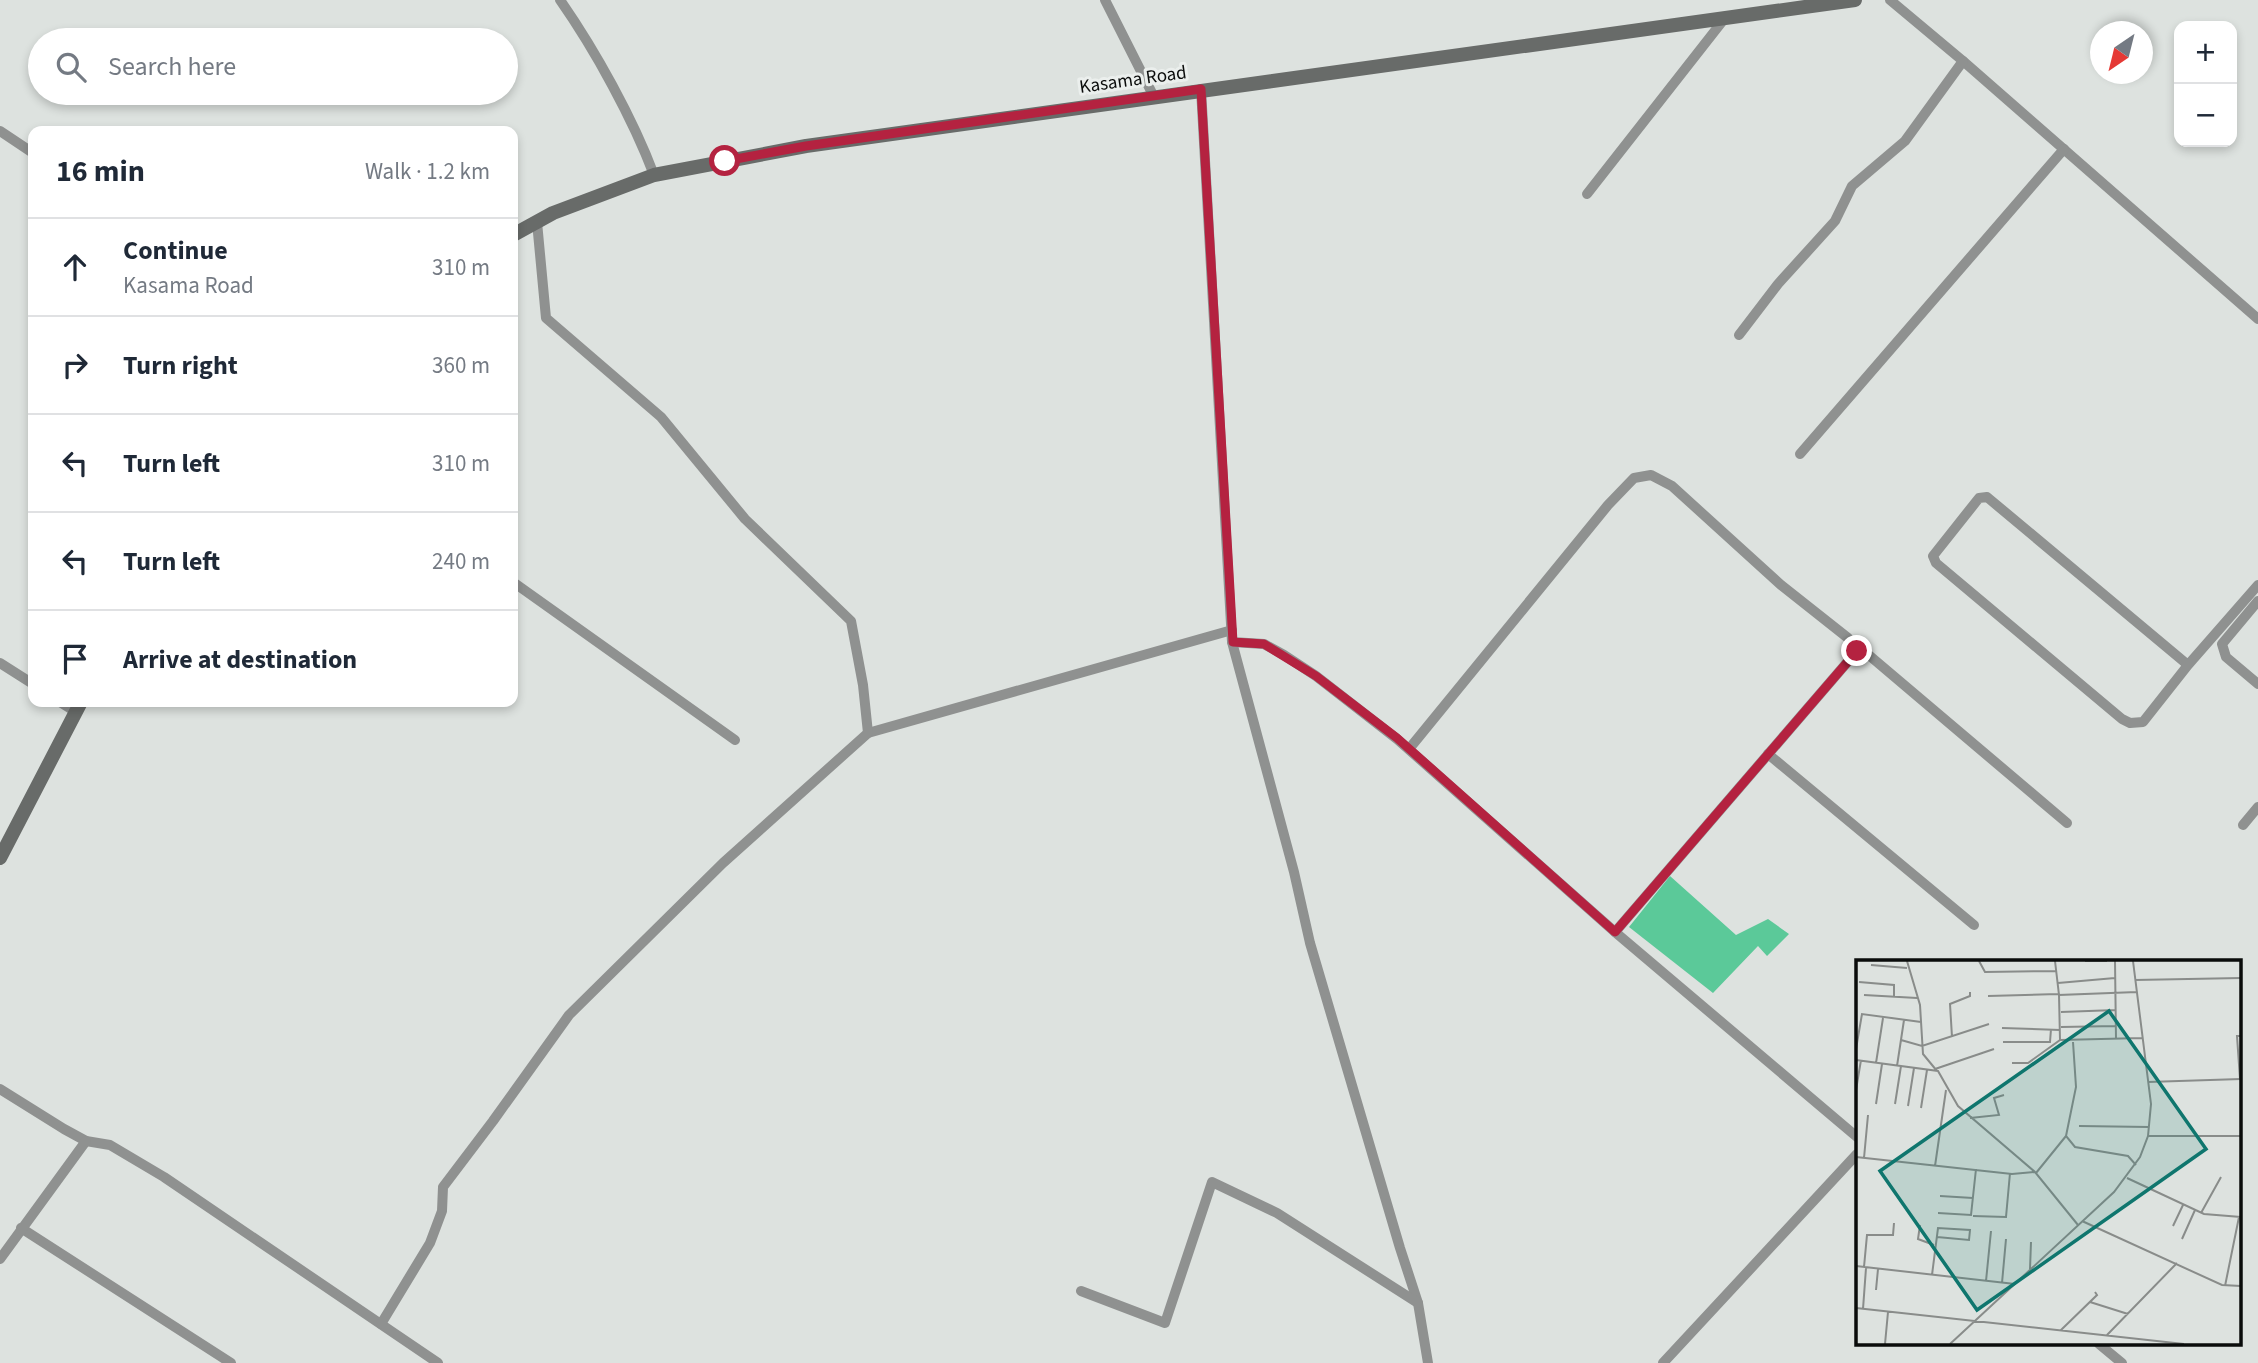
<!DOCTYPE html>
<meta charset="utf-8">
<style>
body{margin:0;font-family:"Source Sans 3",sans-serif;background:#f2f2f3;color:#1f2937}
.controls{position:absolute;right:21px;top:21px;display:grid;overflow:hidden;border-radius:14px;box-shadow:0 4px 10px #0003}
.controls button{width:63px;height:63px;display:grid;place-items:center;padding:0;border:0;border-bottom:2px solid #e0e1e3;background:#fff;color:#1f2937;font:35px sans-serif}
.compass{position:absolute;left:2090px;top:21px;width:63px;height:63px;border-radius:50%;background:#fff;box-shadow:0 4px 10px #0003;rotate:215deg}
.stop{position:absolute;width:21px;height:21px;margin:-16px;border:5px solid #b42240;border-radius:50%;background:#fff}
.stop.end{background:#b42240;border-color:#fff;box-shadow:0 2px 7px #0008}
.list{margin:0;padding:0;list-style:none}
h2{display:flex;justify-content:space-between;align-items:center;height:91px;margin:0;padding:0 28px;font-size:30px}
h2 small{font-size:23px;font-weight:400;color:#747a83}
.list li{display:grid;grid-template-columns:46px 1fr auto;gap:21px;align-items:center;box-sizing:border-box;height:98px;padding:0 28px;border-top:2px solid #e0e1e3}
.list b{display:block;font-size:26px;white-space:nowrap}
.list p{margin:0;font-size:23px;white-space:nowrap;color:#747a83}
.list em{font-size:23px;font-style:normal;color:#747a83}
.icon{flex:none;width:38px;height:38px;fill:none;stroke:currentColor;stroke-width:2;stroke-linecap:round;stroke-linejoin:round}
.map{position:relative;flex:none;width:2258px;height:1363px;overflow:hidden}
.search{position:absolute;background:#fff;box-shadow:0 4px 10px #0003;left:28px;top:28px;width:490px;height:77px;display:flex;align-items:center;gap:18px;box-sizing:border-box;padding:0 24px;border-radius:38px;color:#747a83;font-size:26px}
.panel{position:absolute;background:#fff;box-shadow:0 4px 10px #0003;left:28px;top:126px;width:490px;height:581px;border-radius:14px}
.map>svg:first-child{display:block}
.forest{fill:#5bc999}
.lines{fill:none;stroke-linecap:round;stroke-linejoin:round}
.street{stroke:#8f9190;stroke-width:10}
.secondary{stroke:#686b69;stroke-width:14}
.route{stroke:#b42240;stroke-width:9}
.labels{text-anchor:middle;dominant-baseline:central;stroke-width:6;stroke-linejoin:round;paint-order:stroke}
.street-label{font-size:19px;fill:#0a0c0b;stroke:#ebefed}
.inset-road{fill:none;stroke:#898c8a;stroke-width:2}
.view{fill:#0f766e;fill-opacity:0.15;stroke:#0f766e;stroke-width:3.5}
.inset-edge{fill:none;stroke:#0a0c0b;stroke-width:3.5}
</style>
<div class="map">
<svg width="2258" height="1363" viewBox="0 0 2258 1363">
<rect width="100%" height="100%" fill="#dde2df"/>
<polygon class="forest" points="1670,876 1736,935 1768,919 1789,934 1767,956 1758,946 1713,993 1629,927"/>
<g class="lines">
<g class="street">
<path d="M560,0C595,50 633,119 654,175"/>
<polyline points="1105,0 1154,97"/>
<polyline points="1890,0 1963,61 2258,319"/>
<polyline points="1201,89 1232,642 1294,872 1310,943 1400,1248 1418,1303 1428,1363"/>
<polyline points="0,131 33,153"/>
<polyline points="1587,194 1725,18"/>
<polyline points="1739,335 1778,284 1835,221 1852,186 1905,141 1963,61"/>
<polyline points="1800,454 2064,149"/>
<polyline points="513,582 735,740"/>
<polyline points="2258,601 2222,644 2226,657 2258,684"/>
<polyline points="1232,642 1264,644 1284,655 1316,676 1397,739 1615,932 1857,1137"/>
<polyline points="0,663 33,684"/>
<polyline points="2188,665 1987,497 1979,498 1933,556 1936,563 2122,719 2130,723 2143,722 2188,665 2258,585"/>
<polyline points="60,702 76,712"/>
<polyline points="868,733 1232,630"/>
<polyline points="1409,749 1608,505 1634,478 1651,475 1672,486 1781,585 1848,638"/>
<polyline points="1768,754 1974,925"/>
<polyline points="2243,825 2258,807"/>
<polyline points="1615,932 1857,651 1864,651 2067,823"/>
<polyline points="0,1089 64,1129 86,1141 110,1145 164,1177 438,1363"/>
<polyline points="21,1228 231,1363"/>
<polyline points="0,1259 86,1141"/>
<polyline points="1081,1291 1165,1323 1212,1182 1277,1213 1418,1303"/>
<polyline points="381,1324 430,1243 442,1211 443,1187 493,1121 569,1015 723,863 868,733 863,685 851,621 745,519 661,417 546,318 537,222"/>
<polyline points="2099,1344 2122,1363"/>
<polyline points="1663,1363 1857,1154"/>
</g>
<g class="secondary">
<polyline points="513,235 553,213 654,175 806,146 1855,0"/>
<polyline points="0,858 81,702"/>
</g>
</g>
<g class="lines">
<polyline class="route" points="725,161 806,146 1201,89 1233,642 1264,644 1316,676 1397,738 1615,932 1857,651"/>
</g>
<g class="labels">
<g class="street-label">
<text transform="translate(1133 80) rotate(-8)">Kasama Road</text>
</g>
</g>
<g transform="translate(1856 960)">
<rect width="385" height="385" fill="#dde2df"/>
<path class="inset-road" d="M51,1L64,45L67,94L81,111M123,1L129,12L200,11M199,1L203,35M229,1H251M259,1L260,79M15,5L51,8M279,20L385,18M3,22L38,25V37M202,23L259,18M8,35L61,38M132,36L202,34M205,52L260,50M205,67L260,66M146,68L204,70M96,77L94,44L114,36V32M45,80L66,86L133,64M204,80L286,78M147,82H194L195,69M217,82L220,127L210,176L219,187L272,196L280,205M0,89L6,54L65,62M0,100L82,111L102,146L179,212L222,265M20,103L27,58M156,103H172L204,80L203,35L281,32M41,106L48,60M79,109L138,89M384,119L381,76H385M292,122L385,119M0,130L5,100M20,144L26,104M39,144L45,106M52,146L58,108M65,148L71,110M114,158L143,155L138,138L148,135M223,166L293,167M292,176H385M0,197L156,214L179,212M8,198L12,155M79,206L90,130M180,213L210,176M271,218L348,254L385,257M84,236L117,238M82,253L115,255L120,209M345,253L365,217M117,256L150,257L154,213M226,261L366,325L385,326M64,265L62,279L78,285M317,266L327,245M326,279L339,250M0,306L159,324M8,307L11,275H37L38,263M174,309L175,282M76,315L82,268L114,270L113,280L81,277M130,321L135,271M146,323L150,279M369,326L383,257M20,330L22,309M234,342L272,354M0,348L328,384M7,349L10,308M205,370L241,335L239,332M251,375L321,303M29,384L32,352M94,384L258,232L284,197L292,176L295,144L277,1"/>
<path class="view" d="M253,51L350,189L121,350L24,211Z"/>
<rect width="385" height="385" class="inset-edge"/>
</g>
</svg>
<div class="controls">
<button>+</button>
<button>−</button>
</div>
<svg class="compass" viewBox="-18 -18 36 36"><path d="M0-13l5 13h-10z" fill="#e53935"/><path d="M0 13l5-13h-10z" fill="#747a83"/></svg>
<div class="stop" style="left:725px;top:161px"></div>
<div class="stop end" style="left:1857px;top:651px"></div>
<div class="search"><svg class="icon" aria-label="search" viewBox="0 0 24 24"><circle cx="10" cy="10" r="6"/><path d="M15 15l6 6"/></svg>Search here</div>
<section class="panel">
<h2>16 min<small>Walk · 1.2 km</small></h2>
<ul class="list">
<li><svg class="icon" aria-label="ahead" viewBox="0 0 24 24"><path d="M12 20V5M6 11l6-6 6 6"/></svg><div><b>Continue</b><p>Kasama Road</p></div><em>310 m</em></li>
<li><svg class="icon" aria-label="right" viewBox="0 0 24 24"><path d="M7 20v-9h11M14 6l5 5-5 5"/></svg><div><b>Turn right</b></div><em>360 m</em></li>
<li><svg class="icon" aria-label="left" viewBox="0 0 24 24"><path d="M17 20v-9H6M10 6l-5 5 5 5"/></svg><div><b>Turn left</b></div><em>310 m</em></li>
<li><svg class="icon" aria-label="left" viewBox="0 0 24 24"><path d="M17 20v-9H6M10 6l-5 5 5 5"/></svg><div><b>Turn left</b></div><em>240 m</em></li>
<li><svg class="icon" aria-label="arrive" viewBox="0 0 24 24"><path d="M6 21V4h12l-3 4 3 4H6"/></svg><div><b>Arrive at destination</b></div></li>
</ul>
</section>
</div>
